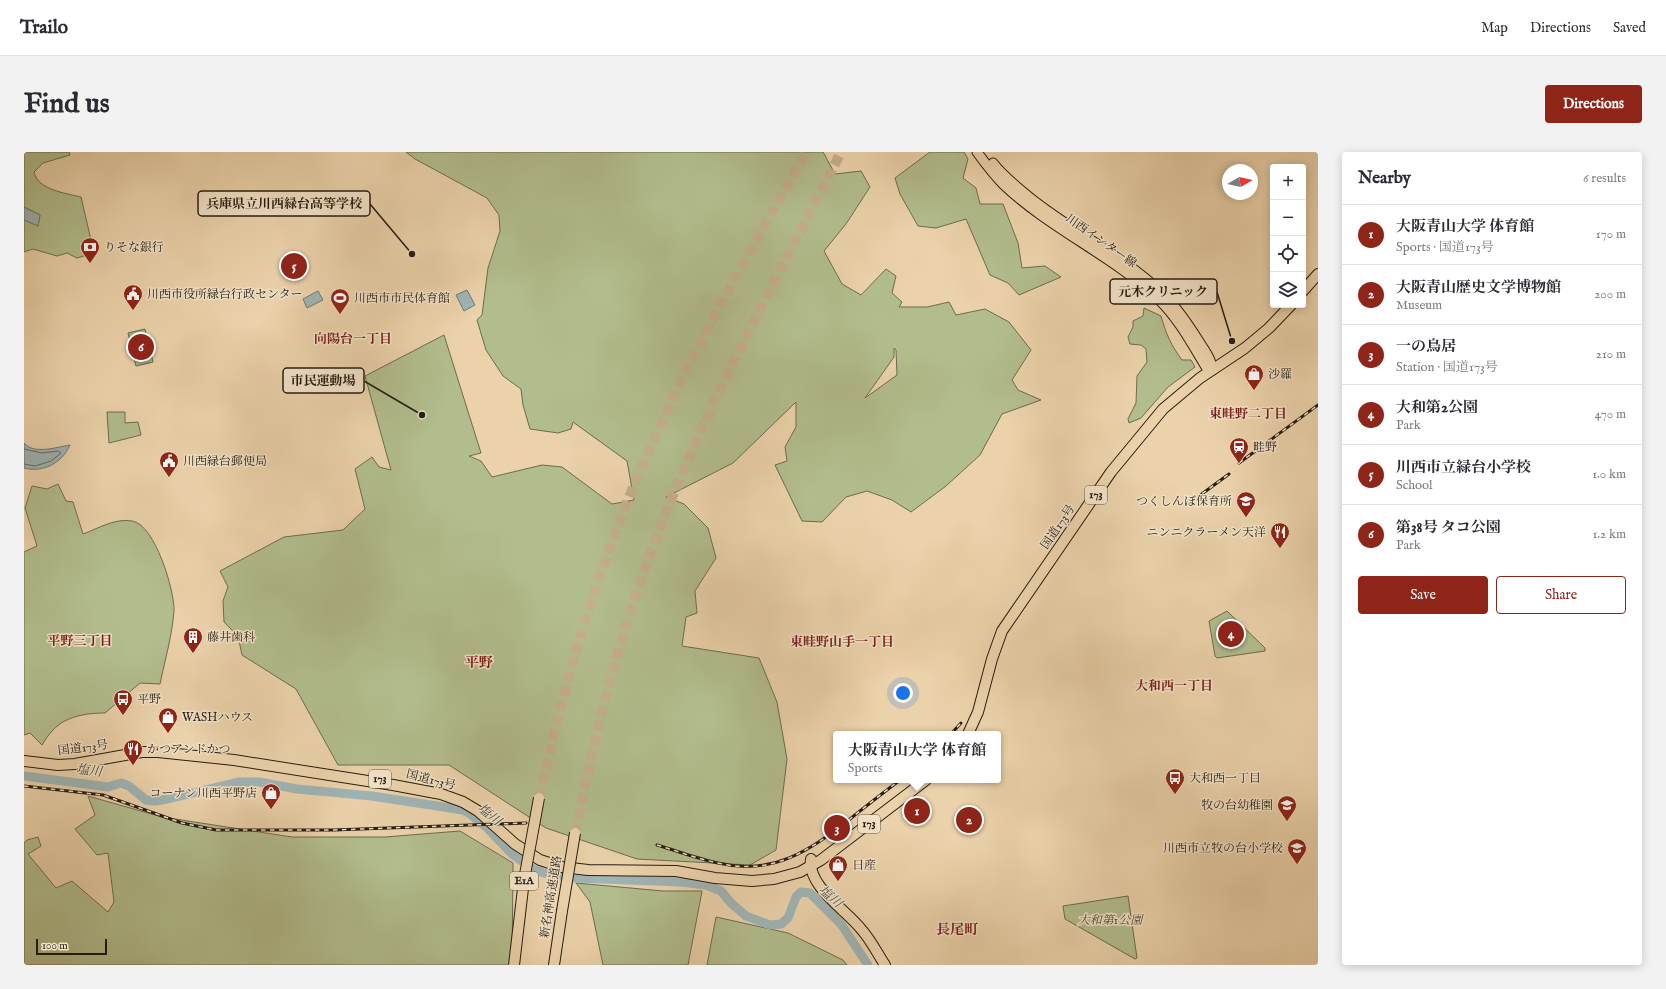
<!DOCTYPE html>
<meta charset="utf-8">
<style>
body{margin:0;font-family:"IM FELL English","Noto Serif JP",serif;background:#f2f2f3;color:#2b2b33}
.controls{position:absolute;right:12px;top:12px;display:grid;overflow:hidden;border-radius:4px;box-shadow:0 2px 10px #0003}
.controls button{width:36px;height:36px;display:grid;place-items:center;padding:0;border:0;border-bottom:1px solid #e1e1e2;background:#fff;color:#2b2b33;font:20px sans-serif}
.compass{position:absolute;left:1198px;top:12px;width:36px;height:36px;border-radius:50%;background:#fff;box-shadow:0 2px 10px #0003;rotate:81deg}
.scale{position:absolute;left:12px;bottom:10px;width:71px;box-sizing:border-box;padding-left:4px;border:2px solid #261c10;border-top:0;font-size:11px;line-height:14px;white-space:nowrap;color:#261c10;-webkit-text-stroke:3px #f2e2c8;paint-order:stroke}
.you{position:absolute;left:879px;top:541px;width:14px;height:14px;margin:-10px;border:3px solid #fff;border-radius:50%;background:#1a73e8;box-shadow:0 0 0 6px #1a73e833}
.badge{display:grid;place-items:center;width:26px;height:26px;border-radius:50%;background:#8f2418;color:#fff;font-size:13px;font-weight:700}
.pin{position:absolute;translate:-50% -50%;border:2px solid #fff;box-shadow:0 1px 4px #0006}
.popup{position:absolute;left:809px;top:579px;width:168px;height:52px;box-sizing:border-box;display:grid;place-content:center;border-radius:4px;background:#fff;filter:drop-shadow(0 1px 3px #0005);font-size:13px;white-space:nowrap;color:#7c7c81}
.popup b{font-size:15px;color:#2b2b33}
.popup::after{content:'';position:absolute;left:50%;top:100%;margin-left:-8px;border:8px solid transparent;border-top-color:#fff}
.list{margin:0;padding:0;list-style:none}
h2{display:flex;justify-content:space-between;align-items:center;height:52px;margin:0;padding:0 16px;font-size:17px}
h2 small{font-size:13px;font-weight:400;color:#7c7c81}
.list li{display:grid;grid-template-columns:26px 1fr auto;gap:12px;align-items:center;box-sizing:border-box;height:60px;padding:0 16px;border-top:1px solid #e1e1e2}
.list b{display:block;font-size:15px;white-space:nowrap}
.list p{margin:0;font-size:13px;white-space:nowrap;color:#7c7c81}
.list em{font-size:13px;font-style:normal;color:#7c7c81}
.actions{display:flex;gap:8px;padding:12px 16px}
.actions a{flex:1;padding:9px 0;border:1px solid #8f2418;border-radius:4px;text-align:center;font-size:14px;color:#8f2418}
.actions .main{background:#8f2418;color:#fff}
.icon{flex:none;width:22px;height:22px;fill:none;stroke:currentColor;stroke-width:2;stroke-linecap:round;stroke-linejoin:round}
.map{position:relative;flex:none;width:1294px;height:813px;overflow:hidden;border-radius:4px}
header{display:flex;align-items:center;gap:24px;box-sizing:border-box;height:56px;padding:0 20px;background:#fff;border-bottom:1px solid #e1e1e2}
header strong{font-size:19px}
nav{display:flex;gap:22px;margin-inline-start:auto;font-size:14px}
.intro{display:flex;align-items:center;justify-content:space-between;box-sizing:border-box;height:96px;padding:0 24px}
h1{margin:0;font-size:28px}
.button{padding:10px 18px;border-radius:4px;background:#8f2418;color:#fff;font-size:14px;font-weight:700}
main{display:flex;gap:24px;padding:0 24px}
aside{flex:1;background:#fff;border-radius:4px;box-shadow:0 2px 10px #0003}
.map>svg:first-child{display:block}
.green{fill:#b2bd8d;stroke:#6c6c4e;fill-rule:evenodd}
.water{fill:#9fb4b5;stroke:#6f7773}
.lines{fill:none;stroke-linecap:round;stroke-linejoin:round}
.shore{stroke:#626862;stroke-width:1}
.river{stroke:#9fb4b5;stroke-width:9}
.highway-tunnel{stroke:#c4ae8b;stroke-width:10;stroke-dasharray:10 5;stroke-linecap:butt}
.major-casing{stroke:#261c10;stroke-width:11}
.highway-casing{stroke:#261c10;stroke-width:12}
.major{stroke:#ebd2aa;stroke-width:9}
.highway{stroke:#ebd2aa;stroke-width:10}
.rail-casing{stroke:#261c10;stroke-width:3}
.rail{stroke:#f2e2c8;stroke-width:1.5;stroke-dasharray:4.5;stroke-linecap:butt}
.highway-bridge-casing{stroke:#261c10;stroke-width:12;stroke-linecap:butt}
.highway-bridge{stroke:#ebd2aa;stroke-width:10}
.labels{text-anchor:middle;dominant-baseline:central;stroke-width:3;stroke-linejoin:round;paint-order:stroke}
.shield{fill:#f2e2c8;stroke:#635747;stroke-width:1}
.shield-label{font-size:11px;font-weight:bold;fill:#261c10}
.street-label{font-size:12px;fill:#261c10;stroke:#f2e2c8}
.poi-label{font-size:12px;fill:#261c10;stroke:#f2e2c8;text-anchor:start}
.park-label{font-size:12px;font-style:italic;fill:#504c36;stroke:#f2e2c8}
.neighbourhood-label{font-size:13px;font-weight:bold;fill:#7a1f14;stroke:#f2e2c8}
.water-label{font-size:13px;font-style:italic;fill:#4a4a42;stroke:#f2e2c8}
.quarter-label{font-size:14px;font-weight:bold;fill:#7a1f14;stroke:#f2e2c8}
.leader{fill:none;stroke:#261c10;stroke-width:1.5}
.callout-dot{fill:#261c10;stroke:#f2e2c8;stroke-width:1.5}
.callout{fill:#f2e2c8;stroke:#261c10;stroke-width:1.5}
.callout-label{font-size:13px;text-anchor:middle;font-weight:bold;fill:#261c10}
</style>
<header>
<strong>Trailo</strong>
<nav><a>Map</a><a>Directions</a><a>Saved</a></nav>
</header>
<div class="intro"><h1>Find us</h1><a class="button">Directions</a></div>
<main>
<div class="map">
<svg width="1294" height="813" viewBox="0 0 1294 813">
<rect width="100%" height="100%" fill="#ebd2aa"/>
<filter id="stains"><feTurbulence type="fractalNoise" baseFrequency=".005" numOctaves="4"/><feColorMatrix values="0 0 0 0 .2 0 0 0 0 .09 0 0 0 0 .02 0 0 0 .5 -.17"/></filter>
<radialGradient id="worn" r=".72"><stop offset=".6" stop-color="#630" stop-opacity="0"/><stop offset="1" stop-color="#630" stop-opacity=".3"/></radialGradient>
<g class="green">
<path d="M0,0H45L46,3L19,11L10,20C14,38 41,41 57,45L70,101L53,106L43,101L33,104L9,97L0,100V68L14,74L16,63L0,55Z"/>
<path d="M382,0H799L811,22L837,19L846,35L822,72L800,99L818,132L837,143L862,117L872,124L868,141L878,150L875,155H903L925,150L932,163L961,157L985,170L1007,198L988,228L994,238L1017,248L978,262L956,303L922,334L887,360L868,348L843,339L822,345L798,370L778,369L751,313L763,309L761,295L772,275V250L709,311L642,345L660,352L684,376L692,406L671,439L673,461L662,465L658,494L735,506L753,550L763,607L752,698L726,713L613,707L522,676L425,613H314L272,537L218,503L214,484L200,470L199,449L204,435L196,419L260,385L319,378L341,357L331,317L348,305L355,315L367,318L341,224L420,183L457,301L445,304L457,309L468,325L518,313L538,315L588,352L610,348L603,309L549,270L547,277L534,281L506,277L499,253L497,237L479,224L462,198L453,168L458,163L464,116L476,79L475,63L463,46L391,7ZM870,196L872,198L873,223L841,246L870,205Z"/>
<polygon points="906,0 940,0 944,7 939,26 952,36 956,52 979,52 994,91 998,116 1021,114 1037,125 995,143 984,131 966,123 942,67 912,76 894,74 876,42 871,26"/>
<path d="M1120,156L1137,164C1142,182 1147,193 1158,208H1167L1171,215L1144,235L1117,266L1105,271L1104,267L1112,251L1113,224L1123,210L1122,197L1117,193L1106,192L1104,185L1109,175V169L1119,164Z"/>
<polygon points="121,177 129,210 112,214 104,181"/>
<polygon points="83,260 101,260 101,271 114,270 117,283 85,291"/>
<path d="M34,332L42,349L49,350L59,382C75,376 91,366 108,369C131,372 151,440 150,459C148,484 141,508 136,532L116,531L81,561C63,561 42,564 29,578C25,582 21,588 18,593L6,581L0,583V400L13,394L1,356L8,334L23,337Z"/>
<polygon points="1203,459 1241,496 1241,499 1193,506 1191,504 1185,469"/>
<polygon points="64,644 138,665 268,685 361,685 436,679 489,711 488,813 0,813 0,691 3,688 14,685 17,694 4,702 32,736 48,729 84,760 90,750 84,701 73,703 51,677 71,663"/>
<polygon points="552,731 639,739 678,739 664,813 579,813 566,750"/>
<polygon points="1104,744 1113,806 1111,807 1041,767 1039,754"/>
<polygon points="692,765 764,781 819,808 823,813 683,813"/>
</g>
<g class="water">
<polygon points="0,55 16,63 14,74 0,68"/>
<polygon points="443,138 451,153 440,159 432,143"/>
<polygon points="294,139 299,148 283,156 279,147"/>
<path d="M0,291C10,303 33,295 46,293C38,311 19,321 0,316Z"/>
</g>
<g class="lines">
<polyline class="shore" points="0,297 18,301 34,299 37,301 27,309 11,314 0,312"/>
<polyline class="river" points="0,624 84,635 97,631 105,634 122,648 131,649 144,647 214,630 235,630 273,637 348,644 439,658 445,661 462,675 488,702 509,717 520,721 551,726 657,730 682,733 697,739 707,751 722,764 746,773 757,772 764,766 772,745 777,740 786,741 817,772 844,813"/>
<g class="highway-tunnel">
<path d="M515,646C537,548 563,451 600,358C650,233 715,115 783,0"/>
<path d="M551,681C571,582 595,484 631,389C681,255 752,128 817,0"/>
</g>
<g class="major-casing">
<g id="major">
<path d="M953,0C961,11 970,23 980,33C1024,75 1085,102 1130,143C1152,162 1167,190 1182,215L1188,218"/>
<path d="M969,11C979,24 992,34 1005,45C1047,79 1098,103 1137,140C1152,154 1164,172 1174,188C1180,198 1188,207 1188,218"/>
</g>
</g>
<g class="highway-casing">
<g id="highway">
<polyline points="1279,139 1294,122"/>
<polyline points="944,582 954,560 968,507 978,479 1087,320 1139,257 1176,226 1221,196 1245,176 1267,153"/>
<polyline points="0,609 34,613 51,612 118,600 134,600 210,608 369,633 417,642 439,650 454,659 491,692 516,708 538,715 564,718 652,719 691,726 728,729 750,727 776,720 797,708 902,628"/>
<path d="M787,707C783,734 822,758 837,777C847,788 853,801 861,813"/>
<polyline points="530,813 538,759"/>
</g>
</g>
<use href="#major" class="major"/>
<use href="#highway" class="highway"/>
<g class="rail-casing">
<g id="rail">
<polyline points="1215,311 1294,253"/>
<polyline points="1171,347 1205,322"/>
<polyline points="927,582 937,571"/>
<polyline points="0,634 79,643 158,671 192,678 310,678 502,671"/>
<path d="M633,693C653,699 674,707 694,711C749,724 785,699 826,667C842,654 859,641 876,628"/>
</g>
</g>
<use href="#rail" class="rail"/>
<g class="highway-bridge-casing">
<g id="highway-bridge">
<polyline points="538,759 551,681"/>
<polyline points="490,813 500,728 515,646"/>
</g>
</g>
<use href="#highway-bridge" class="highway-bridge"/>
</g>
<defs>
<g id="bank-pin" transform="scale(1)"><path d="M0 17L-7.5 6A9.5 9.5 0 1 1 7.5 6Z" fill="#8f2418" stroke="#f2e2c8"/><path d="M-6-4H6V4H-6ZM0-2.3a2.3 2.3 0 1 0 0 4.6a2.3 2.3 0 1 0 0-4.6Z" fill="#fff"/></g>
<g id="civic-pin" transform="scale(1)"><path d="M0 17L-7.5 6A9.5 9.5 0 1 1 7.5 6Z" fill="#8f2418" stroke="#f2e2c8"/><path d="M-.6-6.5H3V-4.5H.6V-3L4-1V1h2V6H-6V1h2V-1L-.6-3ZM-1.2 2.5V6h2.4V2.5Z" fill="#fff"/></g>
<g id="stadium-pin" transform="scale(1)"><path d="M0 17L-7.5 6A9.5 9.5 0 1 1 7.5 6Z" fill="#8f2418" stroke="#f2e2c8"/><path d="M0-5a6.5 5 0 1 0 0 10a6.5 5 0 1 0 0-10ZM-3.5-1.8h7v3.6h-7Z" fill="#fff"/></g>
<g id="shop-pin" transform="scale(1)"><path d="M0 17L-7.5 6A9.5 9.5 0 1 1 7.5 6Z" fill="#8f2418" stroke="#f2e2c8"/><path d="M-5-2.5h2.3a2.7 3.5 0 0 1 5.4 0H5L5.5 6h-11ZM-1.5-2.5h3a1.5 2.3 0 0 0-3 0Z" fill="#fff"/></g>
<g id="station-pin" transform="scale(1)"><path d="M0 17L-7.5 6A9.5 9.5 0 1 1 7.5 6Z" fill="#8f2418" stroke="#f2e2c8"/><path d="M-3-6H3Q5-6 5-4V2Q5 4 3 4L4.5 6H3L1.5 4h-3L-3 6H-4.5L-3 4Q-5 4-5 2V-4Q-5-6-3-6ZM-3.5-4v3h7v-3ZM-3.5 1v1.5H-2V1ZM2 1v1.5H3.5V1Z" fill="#fff"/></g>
<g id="school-pin" transform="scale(1)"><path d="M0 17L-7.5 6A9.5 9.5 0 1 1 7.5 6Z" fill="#8f2418" stroke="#f2e2c8"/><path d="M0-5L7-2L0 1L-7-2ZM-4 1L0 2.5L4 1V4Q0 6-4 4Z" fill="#fff"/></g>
<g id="restaurant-pin" transform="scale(1)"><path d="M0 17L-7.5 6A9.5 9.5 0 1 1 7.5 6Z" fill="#8f2418" stroke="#f2e2c8"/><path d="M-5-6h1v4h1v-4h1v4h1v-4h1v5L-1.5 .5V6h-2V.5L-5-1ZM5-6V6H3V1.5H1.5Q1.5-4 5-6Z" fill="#fff"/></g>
<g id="building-pin" transform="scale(1)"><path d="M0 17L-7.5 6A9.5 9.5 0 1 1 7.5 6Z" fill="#8f2418" stroke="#f2e2c8"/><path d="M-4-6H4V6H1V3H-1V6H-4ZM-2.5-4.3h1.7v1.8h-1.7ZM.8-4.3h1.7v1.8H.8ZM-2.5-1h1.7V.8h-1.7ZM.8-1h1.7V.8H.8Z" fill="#fff"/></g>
<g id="bus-pin" transform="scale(1)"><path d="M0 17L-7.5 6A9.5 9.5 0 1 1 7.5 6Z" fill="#8f2418" stroke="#f2e2c8"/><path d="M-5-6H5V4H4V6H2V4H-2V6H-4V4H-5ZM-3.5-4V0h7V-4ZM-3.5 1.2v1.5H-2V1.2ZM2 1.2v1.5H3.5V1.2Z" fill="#fff"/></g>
</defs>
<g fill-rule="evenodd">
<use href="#bank-pin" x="66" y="95"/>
<use href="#civic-pin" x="109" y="142"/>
<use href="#stadium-pin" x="316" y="146"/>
<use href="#shop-pin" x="1230" y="222"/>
<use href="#station-pin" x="1215" y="295"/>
<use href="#civic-pin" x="145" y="309"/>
<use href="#school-pin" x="1222" y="349"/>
<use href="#restaurant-pin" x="1256" y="380"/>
<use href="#building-pin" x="169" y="485"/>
<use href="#bus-pin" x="99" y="547"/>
<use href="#shop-pin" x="144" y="565"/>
<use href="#restaurant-pin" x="109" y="597"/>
<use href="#bus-pin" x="1151" y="626"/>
<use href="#shop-pin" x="247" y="641"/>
<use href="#school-pin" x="1263" y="653"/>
<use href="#school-pin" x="1273" y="696"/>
<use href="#shop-pin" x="814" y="713"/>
</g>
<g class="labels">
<g class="shield">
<rect x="1061" y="334" width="22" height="18" rx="3"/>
<rect x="345" y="618" width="22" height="18" rx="3"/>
<rect x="834" y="663" width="22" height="18" rx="3"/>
<rect x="486" y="720" width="28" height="18" rx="3"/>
</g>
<g class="shield-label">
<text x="1072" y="343">173</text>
<text x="356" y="627">173</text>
<text x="845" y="672">173</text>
<text x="500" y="729">E1A</text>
</g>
<g class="street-label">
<text transform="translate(1077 89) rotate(35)">川西インター線</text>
<text transform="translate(1034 375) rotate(-56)">国道173号</text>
<text transform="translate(59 596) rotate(-7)">国道173号</text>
<text transform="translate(407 628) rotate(14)">国道173号</text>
<text transform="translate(527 745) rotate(-81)">新名神高速道路</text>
</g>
<g class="poi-label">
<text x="80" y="95">りそな銀行</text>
<text x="123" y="142">川西市役所緑台行政センター</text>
<text x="330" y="146">川西市市民体育館</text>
<text x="1244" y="222">沙羅</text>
<text x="1229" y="295">畦野</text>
<text x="159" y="309">川西緑台郵便局</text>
<text x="1208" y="349" text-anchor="end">つくしんぼ保育所</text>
<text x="1242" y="380" text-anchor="end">ニンニクラーメン天洋</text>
<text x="183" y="485">藤井歯科</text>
<text x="113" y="547">平野</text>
<text x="158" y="565">WASHハウス</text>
<text x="123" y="597">かつアンドかつ</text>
<text x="1165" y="626">大和西一丁目</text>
<text x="233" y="641" text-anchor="end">コーナン川西平野店</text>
<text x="1249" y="653" text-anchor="end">牧の台幼稚園</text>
<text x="1259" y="696" text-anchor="end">川西市立牧の台小学校</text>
<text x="828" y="713">日産</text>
</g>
<g class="park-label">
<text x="1086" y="768">大和第1公園</text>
</g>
<g class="neighbourhood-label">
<text x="329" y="187">向陽台一丁目</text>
<text x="1224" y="262">東畦野二丁目</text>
<text x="56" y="489">平野三丁目</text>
<text x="818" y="490">東畦野山手一丁目</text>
<text x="1150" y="534">大和西一丁目</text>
</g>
<g class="water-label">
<text transform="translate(65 619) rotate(7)">塩川</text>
<text transform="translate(465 663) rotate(39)">塩川</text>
<text transform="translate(806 745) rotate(42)">塩川</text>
</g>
<g class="quarter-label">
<text x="455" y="511">平野</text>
<text x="933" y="778">長尾町</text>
</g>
</g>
<path class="leader" d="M388 102L346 52M1208 189L1193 140M398 263L340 229"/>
<g class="callout-dot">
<circle cx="388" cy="102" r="4"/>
<circle cx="1208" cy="189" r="4"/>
<circle cx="398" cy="263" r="4"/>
</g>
<g class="callout">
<rect x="174" y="39" width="172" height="25" rx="4"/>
<rect x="1086" y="127" width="107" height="25" rx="4"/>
<rect x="259" y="216" width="81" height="25" rx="4"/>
</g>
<g class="callout-label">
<text x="260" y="56">兵庫県立川西緑台高等学校</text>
<text x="1139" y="144">元木クリニック</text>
<text x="299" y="233">市民運動場</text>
</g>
<rect width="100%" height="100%" filter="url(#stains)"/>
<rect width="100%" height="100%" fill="url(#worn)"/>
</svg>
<div class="controls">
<button>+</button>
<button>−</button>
<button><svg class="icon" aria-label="locate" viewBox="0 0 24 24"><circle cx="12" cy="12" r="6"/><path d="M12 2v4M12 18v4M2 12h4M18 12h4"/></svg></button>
<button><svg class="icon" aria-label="layers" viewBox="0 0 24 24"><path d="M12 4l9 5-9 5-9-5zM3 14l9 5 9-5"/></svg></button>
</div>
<svg class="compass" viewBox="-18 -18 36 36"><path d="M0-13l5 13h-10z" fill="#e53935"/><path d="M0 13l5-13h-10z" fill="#7c7c81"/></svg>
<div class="scale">100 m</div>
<div class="you"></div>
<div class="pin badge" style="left:893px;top:659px">1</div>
<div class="popup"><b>大阪青山大学 体育館</b>Sports</div>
<div class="pin badge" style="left:945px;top:668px">2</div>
<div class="pin badge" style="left:813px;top:676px">3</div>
<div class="pin badge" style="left:1207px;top:482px">4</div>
<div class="pin badge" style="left:270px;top:114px">5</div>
<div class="pin badge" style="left:117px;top:195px">6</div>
</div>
<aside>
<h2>Nearby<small>6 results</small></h2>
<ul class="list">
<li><span class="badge">1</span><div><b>大阪青山大学 体育館</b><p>Sports · 国道173号</p></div><em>170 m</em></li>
<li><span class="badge">2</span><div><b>大阪青山歴史文学博物館</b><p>Museum</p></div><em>200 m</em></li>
<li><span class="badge">3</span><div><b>一の鳥居</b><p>Station · 国道173号</p></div><em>210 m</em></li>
<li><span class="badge">4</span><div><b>大和第2公園</b><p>Park</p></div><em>470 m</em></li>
<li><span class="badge">5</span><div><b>川西市立緑台小学校</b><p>School</p></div><em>1.0 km</em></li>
<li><span class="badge">6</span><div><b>第38号 タコ公園</b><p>Park</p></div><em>1.2 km</em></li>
</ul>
<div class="actions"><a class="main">Save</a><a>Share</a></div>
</aside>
</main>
